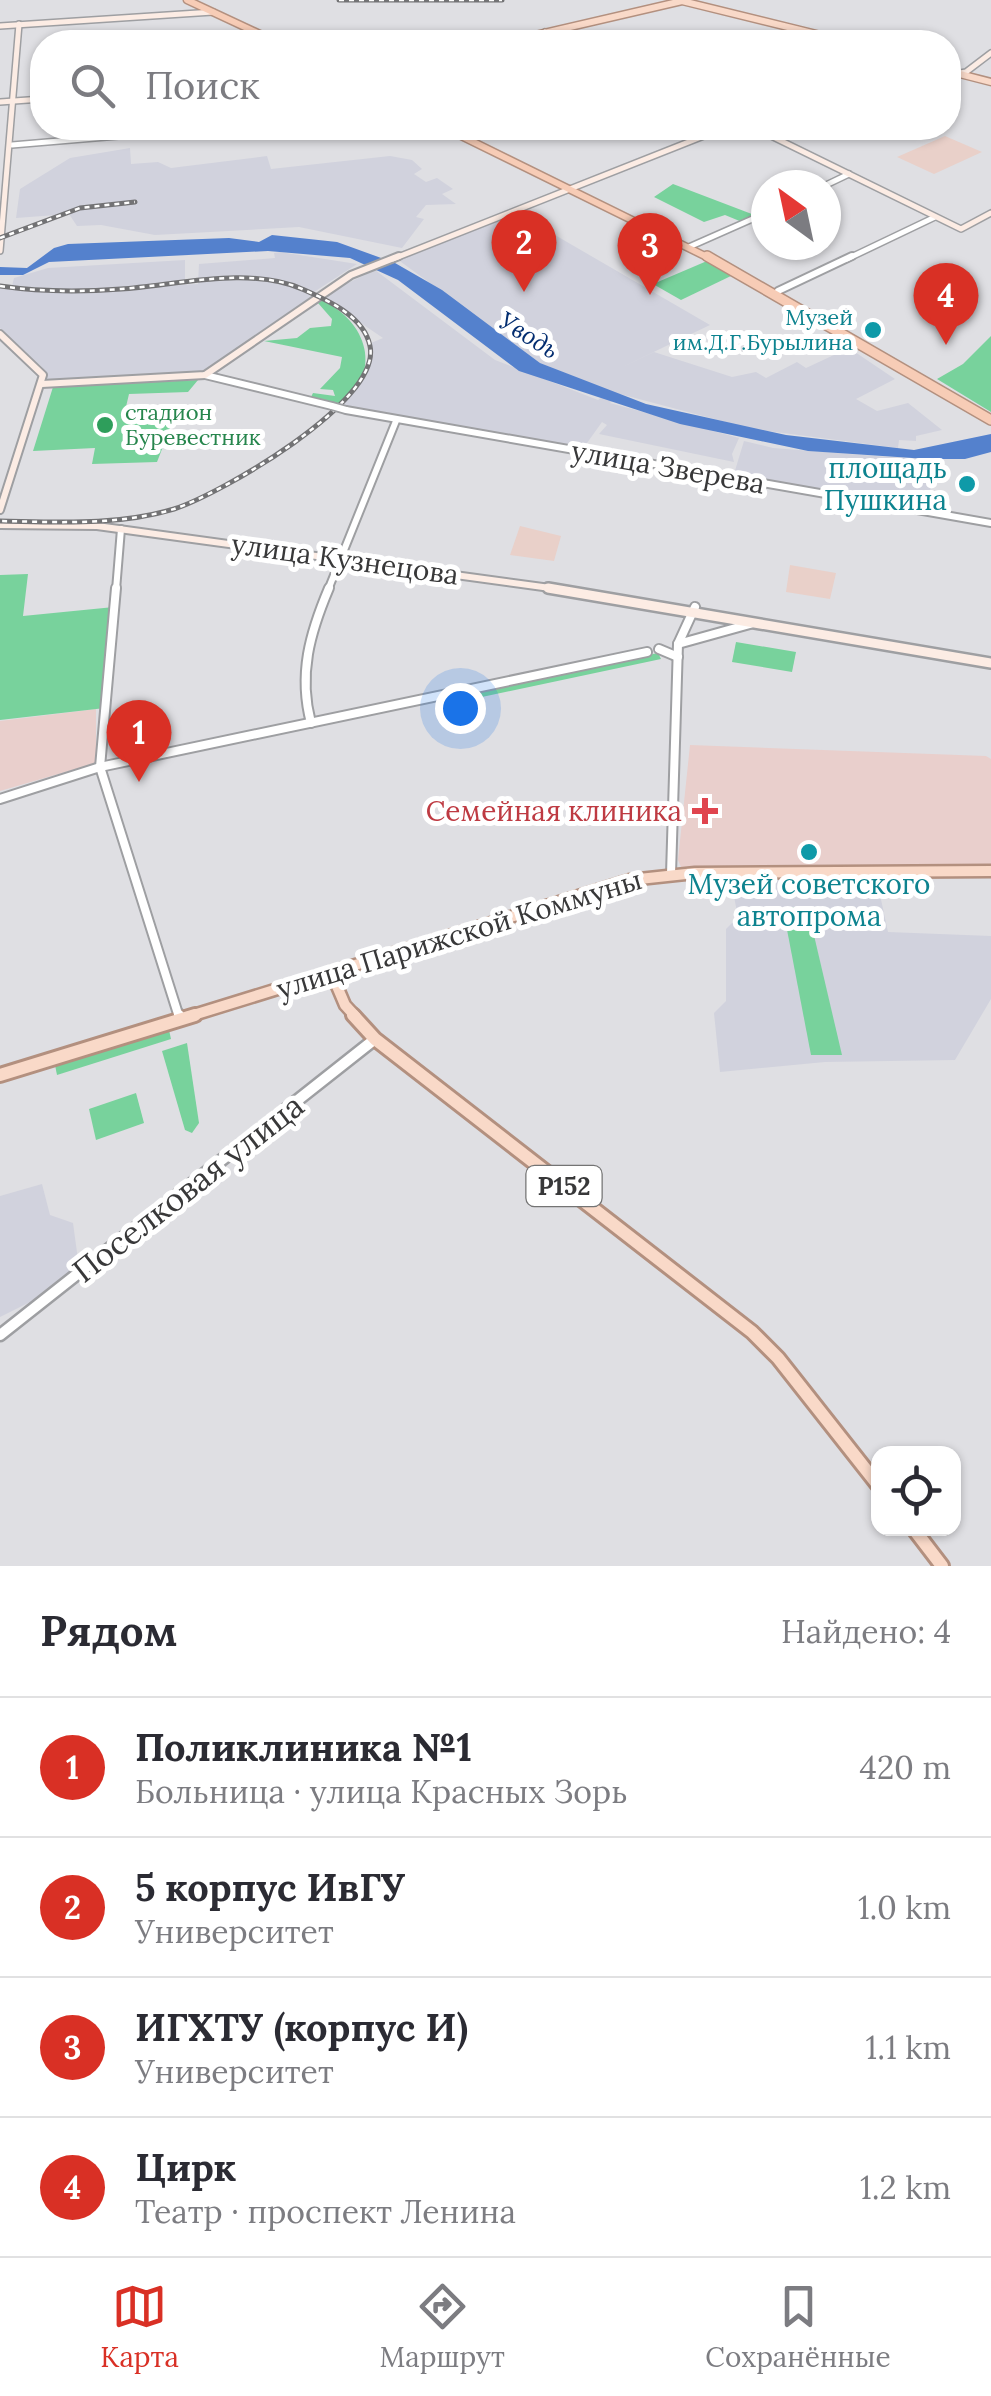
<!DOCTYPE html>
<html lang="ru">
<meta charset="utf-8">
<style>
body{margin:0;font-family:Lora,serif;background:#f7f7f7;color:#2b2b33}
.controls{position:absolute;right:30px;bottom:30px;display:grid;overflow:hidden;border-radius:20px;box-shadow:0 2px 8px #0004}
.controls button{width:90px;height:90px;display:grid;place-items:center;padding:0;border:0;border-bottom:2px solid #e1e1e2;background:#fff;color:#2b2b33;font:50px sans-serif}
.compass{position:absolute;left:751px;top:170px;width:90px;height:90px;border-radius:50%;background:#fff;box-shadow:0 2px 8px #0004;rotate:327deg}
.you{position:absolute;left:460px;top:708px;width:35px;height:35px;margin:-25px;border:8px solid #fff;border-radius:50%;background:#1a73e8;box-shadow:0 0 0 15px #1a73e833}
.badge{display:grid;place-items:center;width:65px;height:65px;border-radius:50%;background:#d93025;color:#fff;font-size:32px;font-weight:700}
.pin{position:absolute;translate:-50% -82px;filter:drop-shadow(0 2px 5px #0008)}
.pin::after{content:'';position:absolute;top:52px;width:35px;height:30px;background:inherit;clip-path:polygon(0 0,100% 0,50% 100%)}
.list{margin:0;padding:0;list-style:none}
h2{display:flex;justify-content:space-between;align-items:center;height:130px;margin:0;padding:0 40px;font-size:42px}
h2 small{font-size:32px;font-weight:400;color:#7c7c81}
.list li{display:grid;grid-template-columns:65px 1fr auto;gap:30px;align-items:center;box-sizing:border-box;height:140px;padding:0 40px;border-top:2px solid #e1e1e2}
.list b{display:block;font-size:38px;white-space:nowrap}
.list p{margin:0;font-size:32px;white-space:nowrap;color:#7c7c81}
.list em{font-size:32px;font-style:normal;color:#7c7c81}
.icon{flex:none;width:55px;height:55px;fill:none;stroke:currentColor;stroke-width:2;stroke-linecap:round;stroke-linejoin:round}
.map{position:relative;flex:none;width:991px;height:1566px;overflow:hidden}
.search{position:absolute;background:#fff;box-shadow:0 2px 8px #0004;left:30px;right:30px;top:30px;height:110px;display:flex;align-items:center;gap:25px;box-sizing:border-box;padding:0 35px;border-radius:40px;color:#7c7c81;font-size:38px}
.sheet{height:690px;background:#fff}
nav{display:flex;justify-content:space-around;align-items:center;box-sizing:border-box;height:140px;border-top:2px solid #e1e1e2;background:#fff;font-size:28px;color:#7c7c81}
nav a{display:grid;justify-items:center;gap:5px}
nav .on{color:#d93025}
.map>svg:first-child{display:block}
.commercial{fill:#e9cfcc}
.built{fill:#d1d2dd}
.education{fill:#e9d0c9}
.green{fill:#78d29c}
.water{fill:#5481cd}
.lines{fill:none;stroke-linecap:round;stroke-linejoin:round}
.tertiary-far3-casing{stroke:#9e9fa2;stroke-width:8}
.tertiary-far2-casing{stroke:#9e9fa2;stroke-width:10}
.tertiary-far1-casing{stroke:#9e9fa2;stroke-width:12}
.tertiary-casing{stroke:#9e9fa2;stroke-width:15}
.secondary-far2-casing{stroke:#9e9fa2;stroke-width:8}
.secondary-far1-casing{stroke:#9e9fa2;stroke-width:10}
.secondary-casing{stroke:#9e9fa2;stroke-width:14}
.primary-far2-casing{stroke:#b3907f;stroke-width:9}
.primary-far1-casing{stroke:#b3907f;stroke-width:15}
.primary-casing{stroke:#b3907f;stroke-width:18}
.trunk-far1-casing{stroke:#b3907f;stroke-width:9}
.trunk-casing{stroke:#b3907f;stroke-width:12}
.tertiary-far3{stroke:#fff;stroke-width:5}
.tertiary-far2{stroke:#fff;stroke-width:6}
.tertiary-far1{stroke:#fff;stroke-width:8}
.tertiary{stroke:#fff;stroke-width:10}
.secondary-far2{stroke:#fcece4;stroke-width:5}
.secondary-far1{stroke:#fcece4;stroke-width:6}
.secondary{stroke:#fcece4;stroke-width:9}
.primary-far2{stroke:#f9d9c8;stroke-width:6}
.primary-far1{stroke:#f9d9c8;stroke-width:10}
.primary{stroke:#f9d9c8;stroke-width:12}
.trunk-far1{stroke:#f7ccb6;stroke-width:6}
.trunk{stroke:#f7ccb6;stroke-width:9}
.rail-casing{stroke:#737375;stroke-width:5}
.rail{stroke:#fff;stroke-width:2.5;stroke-dasharray:5;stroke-linecap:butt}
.tertiary-bridge-casing{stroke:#9e9fa2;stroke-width:10;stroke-linecap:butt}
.tertiary-bridge{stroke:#fff;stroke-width:6}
.culture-dot{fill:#0f9aa8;stroke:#fff;stroke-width:4}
.leisure-dot{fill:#2e9e5b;stroke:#fff;stroke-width:4}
.health-dot{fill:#e0444e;stroke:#fff;stroke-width:4}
.labels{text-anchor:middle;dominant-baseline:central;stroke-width:10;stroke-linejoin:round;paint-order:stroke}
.far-culture-label{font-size:22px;fill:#0d838f;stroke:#fff;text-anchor:end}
.far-leisure-label{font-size:22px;fill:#27864d;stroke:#fff;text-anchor:start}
.far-water-label{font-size:25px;font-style:italic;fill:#032d70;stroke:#fff}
.shield{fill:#fff;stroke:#747474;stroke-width:2.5}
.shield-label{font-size:25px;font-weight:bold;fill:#383839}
.street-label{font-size:28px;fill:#383839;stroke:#fff}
.culture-label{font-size:28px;fill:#0d838f;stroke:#fff;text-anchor:end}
.health-label{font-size:28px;fill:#be3a42;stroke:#fff;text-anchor:end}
.near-street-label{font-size:32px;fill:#383839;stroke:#fff}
</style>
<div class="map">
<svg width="991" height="1566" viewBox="0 0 991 1566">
<rect width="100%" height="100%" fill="#dfdfe3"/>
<g class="commercial">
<polygon points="96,709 96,763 0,791 0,721"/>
<polygon points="690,745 986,756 991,759 991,864 681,867 678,860"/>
</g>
<g class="built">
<polygon points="130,148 131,164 158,162 171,168 267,156 271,169 390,156 412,160 422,169 414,174 426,182 437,178 453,189 442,194 456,204 426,205 416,217 424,219 402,248 299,227 155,235 101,225 77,226 69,214 16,218 20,189 70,158"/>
<polygon points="517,213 710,325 614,371 654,352 732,377 756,372 766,378 797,362 806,368 849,348 895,379 856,399 877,411 908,403 942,430 916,436 916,441 899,440 898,448 752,429 620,394 610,403 739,438 732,454 734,462 599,434 607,425 602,422 582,450 341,408 367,374 371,343 383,338 321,296 375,270 495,360 598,400 610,391 540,363 397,259"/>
<polygon points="280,252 357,264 314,292 305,290 314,295 203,374 47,382 42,367 0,328 0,286 53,293 12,286 14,278 48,268 185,260 185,282 124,288 198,284 199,264 275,258 274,253"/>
<polygon points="744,441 773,448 914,459 943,475 932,473 930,493 942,496 938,509 734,474"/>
<polygon points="730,876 876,876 888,932 991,936 991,999 955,1060 825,1062 720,1072 714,1013 726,1001 726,929 738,917"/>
<polygon points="42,1184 50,1215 73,1223 79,1267 38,1298 0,1317 0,1196"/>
</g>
<g class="education">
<polygon points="945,136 982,152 934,174 897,157"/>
<polygon points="520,526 561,536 554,561 510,555"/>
<polygon points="790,565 836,573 830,599 786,592"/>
</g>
<g class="green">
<polygon points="673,184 757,216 742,222 725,215 704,222 654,197"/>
<polygon points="707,261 733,275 681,300 653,284"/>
<path d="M321,300C367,320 385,374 338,405L311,397L313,393L335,396L333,390L320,389L340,368L342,357L264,341L297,338L310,328L331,326L332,319L318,303Z"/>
<polygon points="991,336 991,412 937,379 963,364"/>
<polygon points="198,380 188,392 129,394 125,411 176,413 157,462 92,464 95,448 33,451 53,387"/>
<polygon points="28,574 23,616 114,607 105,708 0,720 0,575"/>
<polygon points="736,642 796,652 792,672 732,662"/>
<polygon points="658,653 661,659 463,701 460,694"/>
<polygon points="792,907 809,914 842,1055 811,1055 784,914"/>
<polygon points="169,1030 171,1039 57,1075 55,1065"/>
<polygon points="187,1043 199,1123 192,1133 185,1130 162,1051"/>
<polygon points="136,1093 144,1123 96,1140 89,1109"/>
</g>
<polygon class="water" points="272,235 337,242 395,263 442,290 540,363 646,404 786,435 914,450 991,434 991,452 965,459 927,459 808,451 680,424 519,371 398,280 350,258 268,251 49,262 23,275 0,275 0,267 27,268 54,248 68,244 229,238 259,242"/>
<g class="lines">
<g class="tertiary-far3-casing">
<g id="tertiary-far3">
<polyline points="12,145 213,128"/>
<polyline points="826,185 849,174"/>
<polyline points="689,247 766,213"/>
<polyline points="847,259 935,217"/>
</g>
</g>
<g class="tertiary-far2-casing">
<g id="tertiary-far2">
<polyline points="778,291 852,256"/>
<polyline points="205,375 332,406"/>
<polyline points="346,410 991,523"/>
<polyline points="116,590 121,529"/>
<polyline points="328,590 396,421"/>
</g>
</g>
<g class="tertiary-far1-casing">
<g id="tertiary-far1">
<polyline points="116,588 100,767 179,1017"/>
<polyline points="678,644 750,624"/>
<polyline points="659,649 678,657"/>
<path d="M311,723C298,674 310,633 329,588"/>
<polyline points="0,799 100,767 647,652"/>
<polyline points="671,874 678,644 695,607"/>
</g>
</g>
<g class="tertiary-casing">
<g id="tertiary">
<polyline points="179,1015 180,1019"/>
<polyline points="0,1335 375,1039"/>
</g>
</g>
<g class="secondary-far2-casing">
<g id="secondary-far2">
<polyline points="0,26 213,12"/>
<polyline points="545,32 559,42"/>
<polyline points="948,75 966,72 991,53"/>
<polyline points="0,102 42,99"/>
<polyline points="755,128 961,229 991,213"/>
<polyline points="0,251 19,24"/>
<polyline points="393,259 724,128"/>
</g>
</g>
<g class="secondary-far1-casing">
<g id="secondary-far1">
<polyline points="0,334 43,375 0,510"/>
<polyline points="42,384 205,375 351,275 399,256"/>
<polyline points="0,525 97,526 565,590"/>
</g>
</g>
<g class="secondary-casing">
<polyline id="secondary" points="548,588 991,663"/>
</g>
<g class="primary-far2-casing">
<g id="primary-far2">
<polyline points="505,42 682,1 849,42"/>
<polyline points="948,71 991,82"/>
</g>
</g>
<g class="primary-far1-casing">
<g id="primary-far1">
<polyline points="331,972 345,1005 356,1017"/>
<polyline points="187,1017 630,880 695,873 991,871"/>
</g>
</g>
<g class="primary-casing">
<g id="primary">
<polyline points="353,1015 375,1039 752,1332 778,1358 878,1485"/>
<polyline points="0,1075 195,1015"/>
<polyline points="913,1528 942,1566"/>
</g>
</g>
<g class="trunk-far1-casing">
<g id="trunk-far1">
<polyline points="187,0 277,42"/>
<polyline points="445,128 711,259"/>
</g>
</g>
<g class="trunk-casing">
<polyline id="trunk" points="707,256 991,420"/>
</g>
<use href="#tertiary-far3" class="tertiary-far3"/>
<use href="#tertiary-far2" class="tertiary-far2"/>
<use href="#tertiary-far1" class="tertiary-far1"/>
<use href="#tertiary" class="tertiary"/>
<use href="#secondary-far2" class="secondary-far2"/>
<use href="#secondary-far1" class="secondary-far1"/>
<use href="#secondary" class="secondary"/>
<use href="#primary-far2" class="primary-far2"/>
<use href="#primary-far1" class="primary-far1"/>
<use href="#primary" class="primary"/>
<use href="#trunk-far1" class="trunk-far1"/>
<use href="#trunk" class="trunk"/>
<g class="rail-casing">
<g id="rail">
<polyline points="339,0 502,0"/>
<polyline points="0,238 80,208 135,202"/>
<path d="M0,286C41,292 80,292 121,289C177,285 250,266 302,289C327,300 364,316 370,346C382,402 220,494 174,509C117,526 58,522 0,521"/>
</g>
</g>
<use href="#rail" class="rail"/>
<g class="tertiary-bridge-casing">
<polyline id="tertiary-bridge" points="332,406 346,410"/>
</g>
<use href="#tertiary-bridge" class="tertiary-bridge"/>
</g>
<g class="culture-dot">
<circle cx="873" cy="330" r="10"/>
<circle cx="967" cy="484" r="10"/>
<circle cx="809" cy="852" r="10"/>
</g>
<circle class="leisure-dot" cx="105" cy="425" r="10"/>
<path class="health-dot" d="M700 796h10v10h10v10h-10v10h-10v-10h-10v-10h10z"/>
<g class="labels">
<g class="far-culture-label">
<text x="853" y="317">Музей<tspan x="853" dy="25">им.Д.Г.Бурылина</tspan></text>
</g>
<g class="far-leisure-label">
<text x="125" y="412">стадион<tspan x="125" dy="25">Буревестник</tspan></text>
</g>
<g class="far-water-label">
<text transform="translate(529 335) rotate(32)">Уводь</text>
</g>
<rect class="shield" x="526.5" y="1166" width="75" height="40" rx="8"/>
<g class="shield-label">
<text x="564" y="1186">Р152</text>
</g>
<g class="street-label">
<text transform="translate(668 467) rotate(10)">улица Зверева</text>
<text transform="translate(345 559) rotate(8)">улица Кузнецова</text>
<text transform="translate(459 934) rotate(-17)">улица Парижской Коммуны</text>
</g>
<g class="culture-label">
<text x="947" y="468">площадь<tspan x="947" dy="32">Пушкина</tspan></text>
<text x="809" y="884" text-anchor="middle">Музей советского<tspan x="809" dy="32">автопрома</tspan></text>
</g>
<g class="health-label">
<text x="682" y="811">Семейная клиника</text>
</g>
<g class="near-street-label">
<text transform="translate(188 1188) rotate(-38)">Поселковая улица</text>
</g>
</g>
</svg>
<div class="controls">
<button><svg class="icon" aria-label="locate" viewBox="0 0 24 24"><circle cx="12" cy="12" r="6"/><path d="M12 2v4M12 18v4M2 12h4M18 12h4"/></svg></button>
</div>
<svg class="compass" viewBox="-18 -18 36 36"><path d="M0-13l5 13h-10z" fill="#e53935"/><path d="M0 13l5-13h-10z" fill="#7c7c81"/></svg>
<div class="you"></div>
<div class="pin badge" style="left:139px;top:782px">1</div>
<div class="pin badge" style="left:524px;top:292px">2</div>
<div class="pin badge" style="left:650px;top:295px">3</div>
<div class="pin badge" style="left:946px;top:345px">4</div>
<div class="search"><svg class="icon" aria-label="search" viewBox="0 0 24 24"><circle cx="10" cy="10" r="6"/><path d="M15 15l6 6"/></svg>Поиск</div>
</div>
<section class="sheet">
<h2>Рядом<small>Найдено: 4</small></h2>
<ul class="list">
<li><span class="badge">1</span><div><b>Поликлиника №1</b><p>Больница · улица Красных Зорь</p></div><em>420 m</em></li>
<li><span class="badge">2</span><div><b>5 корпус ИвГУ</b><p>Университет</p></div><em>1.0 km</em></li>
<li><span class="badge">3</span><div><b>ИГХТУ (корпус И)</b><p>Университет</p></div><em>1.1 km</em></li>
<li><span class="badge">4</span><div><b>Цирк</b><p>Театр · проспект Ленина</p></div><em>1.2 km</em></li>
</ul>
</section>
<nav>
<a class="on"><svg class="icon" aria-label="map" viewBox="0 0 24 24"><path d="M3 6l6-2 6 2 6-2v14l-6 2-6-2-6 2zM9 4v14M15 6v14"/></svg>Карта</a>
<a><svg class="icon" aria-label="directions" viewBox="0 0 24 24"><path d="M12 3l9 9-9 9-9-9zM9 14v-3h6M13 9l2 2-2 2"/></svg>Маршрут</a>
<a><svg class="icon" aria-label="saved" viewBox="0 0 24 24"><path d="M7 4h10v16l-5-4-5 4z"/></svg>Сохранённые</a>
</nav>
